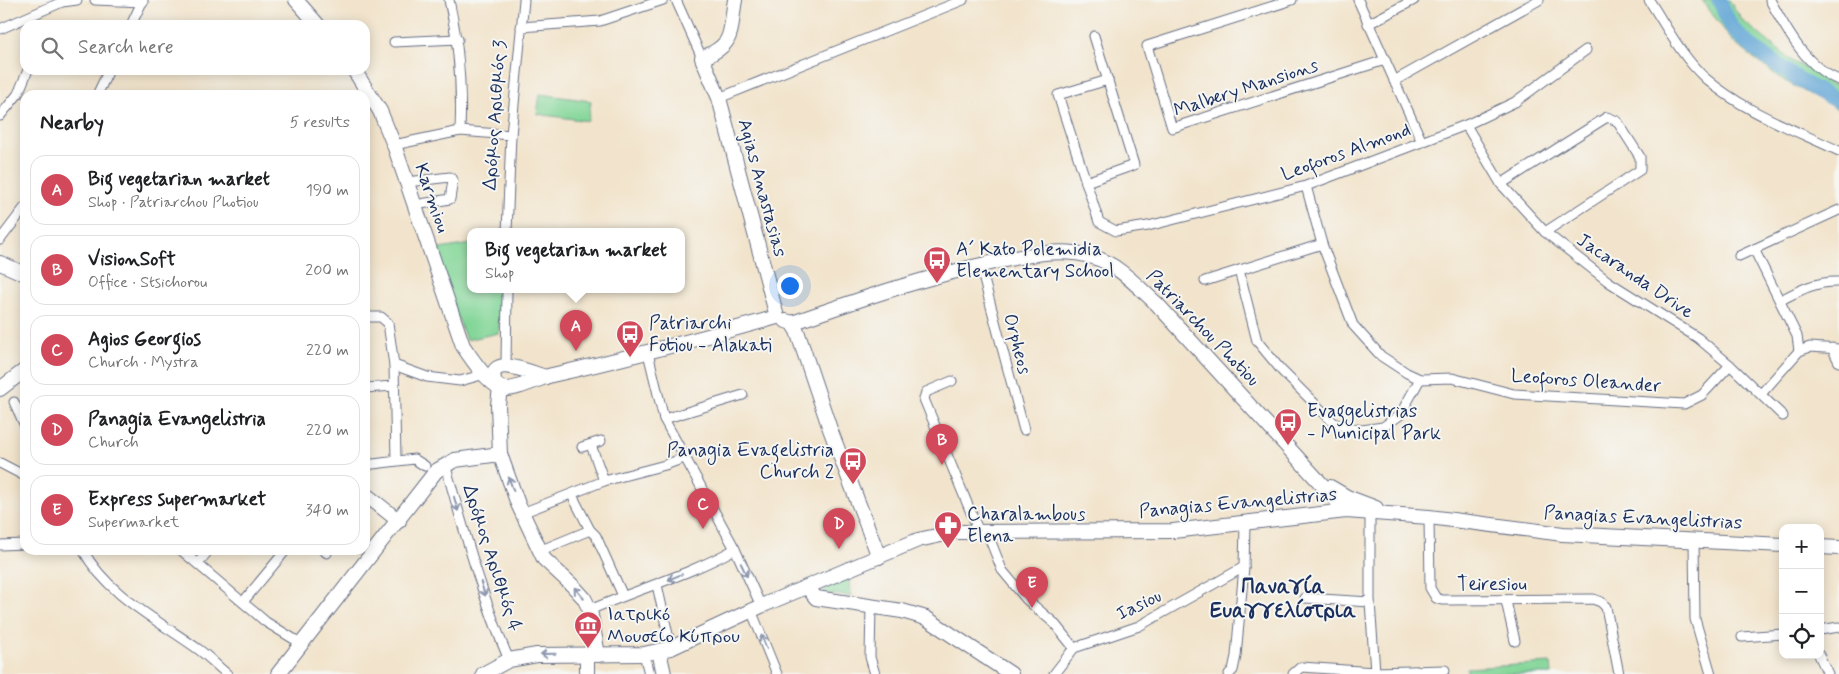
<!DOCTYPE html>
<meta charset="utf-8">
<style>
body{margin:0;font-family:Mynerve,sans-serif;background:#f2f2f2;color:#202124}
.controls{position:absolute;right:15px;bottom:15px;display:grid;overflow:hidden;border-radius:10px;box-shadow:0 2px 12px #0003}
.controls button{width:45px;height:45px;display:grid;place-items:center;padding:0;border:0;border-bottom:1px solid #e0e0e0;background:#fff;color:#202124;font:25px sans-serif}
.you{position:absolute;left:789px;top:285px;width:18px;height:18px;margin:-12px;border:4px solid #fff;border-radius:50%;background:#1a73e8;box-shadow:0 0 0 8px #1a73e833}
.badge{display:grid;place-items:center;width:32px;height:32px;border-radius:50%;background:#d1495b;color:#fff;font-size:16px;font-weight:700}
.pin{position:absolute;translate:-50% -41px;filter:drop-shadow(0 1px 2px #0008)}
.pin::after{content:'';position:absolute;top:26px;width:18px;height:15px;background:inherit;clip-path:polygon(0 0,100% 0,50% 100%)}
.popup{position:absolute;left:467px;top:228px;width:218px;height:65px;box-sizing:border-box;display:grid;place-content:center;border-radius:10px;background:#fff;filter:drop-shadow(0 1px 4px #0005);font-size:16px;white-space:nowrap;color:#757577}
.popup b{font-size:19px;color:#202124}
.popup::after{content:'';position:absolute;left:50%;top:100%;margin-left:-10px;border:10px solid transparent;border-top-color:#fff}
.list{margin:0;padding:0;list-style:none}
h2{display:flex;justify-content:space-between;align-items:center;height:65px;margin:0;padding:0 20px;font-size:21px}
h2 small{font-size:16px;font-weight:400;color:#757577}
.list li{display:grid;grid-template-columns:32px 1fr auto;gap:15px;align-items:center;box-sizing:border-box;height:70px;margin:0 10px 10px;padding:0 10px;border:1px solid #e0e0e0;border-radius:15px}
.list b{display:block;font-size:19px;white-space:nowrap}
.list p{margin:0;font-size:16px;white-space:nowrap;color:#757577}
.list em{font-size:16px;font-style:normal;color:#757577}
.icon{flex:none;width:28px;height:28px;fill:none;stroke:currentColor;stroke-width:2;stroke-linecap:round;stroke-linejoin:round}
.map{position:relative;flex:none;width:1839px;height:674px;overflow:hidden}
.search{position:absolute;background:#fff;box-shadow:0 2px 12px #0003;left:20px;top:20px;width:350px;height:55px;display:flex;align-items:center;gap:12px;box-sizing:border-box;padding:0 18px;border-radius:15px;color:#757577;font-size:19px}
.panel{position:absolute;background:#fff;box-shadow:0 2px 12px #0003;left:20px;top:90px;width:350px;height:465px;border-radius:15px}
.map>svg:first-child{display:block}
.green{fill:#83d698;stroke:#4f827b}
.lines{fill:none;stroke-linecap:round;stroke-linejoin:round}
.river{stroke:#60a5d6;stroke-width:15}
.street-casing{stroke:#666e84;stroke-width:11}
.secondary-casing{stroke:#666e84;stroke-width:16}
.street{stroke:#fff;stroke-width:9}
.secondary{stroke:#fff;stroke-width:14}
.oneway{stroke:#8d97ae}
.labels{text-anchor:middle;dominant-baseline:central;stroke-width:4;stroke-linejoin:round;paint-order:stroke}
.street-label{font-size:19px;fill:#1b2f5e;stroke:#f6f6f2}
.poi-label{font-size:19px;fill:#1b2f5e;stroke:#f6f6f2;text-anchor:start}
.quarter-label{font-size:21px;font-weight:bold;fill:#1b2f5e;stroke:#f6f6f2}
</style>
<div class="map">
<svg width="1839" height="674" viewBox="0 0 1839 674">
<rect width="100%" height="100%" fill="#f6f6f2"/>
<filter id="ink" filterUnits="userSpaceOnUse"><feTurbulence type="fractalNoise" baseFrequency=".02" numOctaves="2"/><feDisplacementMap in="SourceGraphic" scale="10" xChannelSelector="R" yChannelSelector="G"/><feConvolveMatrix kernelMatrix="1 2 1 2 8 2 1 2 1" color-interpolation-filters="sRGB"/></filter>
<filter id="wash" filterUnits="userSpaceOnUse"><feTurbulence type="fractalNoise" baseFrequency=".0096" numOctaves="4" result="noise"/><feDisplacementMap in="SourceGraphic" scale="20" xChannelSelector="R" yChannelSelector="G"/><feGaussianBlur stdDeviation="1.12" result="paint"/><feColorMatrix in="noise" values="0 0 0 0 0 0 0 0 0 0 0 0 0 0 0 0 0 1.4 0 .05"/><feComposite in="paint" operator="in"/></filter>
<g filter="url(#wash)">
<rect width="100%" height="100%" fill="#f2e4cc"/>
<g class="green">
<polygon points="1702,0 1729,0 1742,20 1792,61 1816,73 1830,84 1839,86 1839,110 1781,79 1733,42"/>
<polygon points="540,94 591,101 588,121 537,114"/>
<polygon points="471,244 471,290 500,290 499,333 466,340 433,250"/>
<polygon points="848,576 851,596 825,594 824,587"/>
<polygon points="1551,663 1552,674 1467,674 1467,668"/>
</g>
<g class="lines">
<path class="river" d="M1719,0C1724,10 1728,23 1735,31C1752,50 1815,92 1839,101"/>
</g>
</g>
<g filter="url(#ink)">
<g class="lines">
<g class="street-casing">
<g id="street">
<polyline points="95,0 143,2"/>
<path d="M449,0C459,44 462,86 460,131"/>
<polyline points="676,0 702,58"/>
<polyline points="1292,0 1147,46 1172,128 1385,60"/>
<polyline points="1358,0 1422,142"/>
<path d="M1649,0C1666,26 1682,57 1705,78C1744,112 1793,129 1839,151"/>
<path d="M1770,0C1786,29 1806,68 1839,80"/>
<polyline points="1368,24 1414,0"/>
<polyline points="131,25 143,0"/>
<polyline points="521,27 600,21 663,0"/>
<polyline points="0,29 62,2 77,0"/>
<polyline points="394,42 458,39"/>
<polyline points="1108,80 1058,95 1099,222 1116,231 1148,226 1306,186 1466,125 1515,102 1586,50"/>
<polyline points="1394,81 1539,0"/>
<polyline points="97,95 109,70"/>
<polyline points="719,98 963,0"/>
<polyline points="0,116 18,94 28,70"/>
<polyline points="1466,125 1501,184 1545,232 1609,282 1698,338 1730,365 1783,416"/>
<polyline points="394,145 460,131 511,135"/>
<polyline points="407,182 450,177 453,180 450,199 415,205"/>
<polyline points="1086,182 1134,165 1094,36"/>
<polyline points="1501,184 1607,117 1617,121 1640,157 1640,170 1545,232"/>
<polyline points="1306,186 1322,244 1353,325 1381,356 1407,373 1420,379 1452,378 1514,394 1684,404 1702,395 1730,365"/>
<polyline points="507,232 511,135 524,0"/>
<polyline points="0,240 25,207"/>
<polyline points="1754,249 1797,336 1799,351"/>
<polyline points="1739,256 1839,210"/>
<polyline points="980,265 1024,430"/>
<polyline points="1239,270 1257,341 1281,370 1335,424 1362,430 1383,427 1400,415 1420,379"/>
<polyline points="1205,281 1322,244"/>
<path d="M1781,300C1800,290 1816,281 1839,282"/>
<polyline points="365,317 381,317 388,323 394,365 396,460"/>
<polyline points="1832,348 1839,362"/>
<polyline points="648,353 664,419 735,549 761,606"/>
<polyline points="394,365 427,377 460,381 485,374"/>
<polyline points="506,365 507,290"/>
<polyline points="952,381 926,392 924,399 979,532"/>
<polyline points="365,388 394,386"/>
<polyline points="1761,394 1799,351 1810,347 1839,349"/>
<polyline points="14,402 25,426"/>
<polyline points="664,419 743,395"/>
<polyline points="591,445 604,481"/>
<polyline points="582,447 601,441"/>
<polyline points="0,463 25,476"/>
<path d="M445,464C464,530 482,597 509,660"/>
<polyline points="365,465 414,459 425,466"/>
<polyline points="572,495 590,530 596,536 623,596"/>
<polyline points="522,513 604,481 665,465 684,458"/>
<polyline points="1370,514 1370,602 1375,672"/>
<polyline points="1429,517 1430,588 1436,598 1442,600 1593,599 1601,602 1606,607 1619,674"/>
<polyline points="987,532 1002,570 1026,599 1054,623 1074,648"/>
<polyline points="1694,540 1695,619 1711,674"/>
<polyline points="0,545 25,544"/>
<path d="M83,550C107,595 158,620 198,649C208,656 217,666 227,674"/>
<polyline points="181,550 266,622 302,644"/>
<polyline points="323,550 327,553"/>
<polyline points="539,551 590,530"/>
<polyline points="198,563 209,550"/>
<polyline points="657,585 671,648"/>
<polyline points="1305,598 1370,602"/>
<polyline points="1506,601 1515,641"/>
<polyline points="243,602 286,550"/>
<polyline points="871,605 870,657 875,674"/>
<path d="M590,610C638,589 689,575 735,549"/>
<polyline points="751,610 777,674"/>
<polyline points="1820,630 1839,627"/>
<polyline points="1742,637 1783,634"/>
<polyline points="644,654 649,674"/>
<polyline points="1819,655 1828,674"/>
<polyline points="1054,674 1074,648 1139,626 1244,567"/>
<polyline points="1229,674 1233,670 1236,656 1244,567 1245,524"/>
<polyline points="1293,674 1301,667 1375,672 1445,670"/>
</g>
</g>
<g class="secondary-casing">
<g id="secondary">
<polyline points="296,0 318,25"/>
<path d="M735,0C729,33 736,44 702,58L719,98L777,317"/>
<path d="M354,70L380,111L394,145L463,346C471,358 491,388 505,389C516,390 540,378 552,375C628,358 702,338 777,317"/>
<polyline points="0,263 25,274"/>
<polyline points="786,321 792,323 797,331 830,429 879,557"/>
<path d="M792,323C860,299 928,276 999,261C1030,255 1062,247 1093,257C1118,264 1138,287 1157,304L1346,511"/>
<path d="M495,383C485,352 533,373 545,377"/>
<polyline points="500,387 498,405 500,454 518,504 544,559 573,586 584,598 590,610 598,655"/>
<polyline points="0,389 25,370"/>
<polyline points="1330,487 1347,497 1376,508"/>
<polyline points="365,494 399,521"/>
<polyline points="1820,547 1839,548"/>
<polyline points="808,588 816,598 902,611 926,618 1011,674"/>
<polyline points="659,651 664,674"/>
<polyline points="587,654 587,674"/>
<polyline points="278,674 436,471 455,460 500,454"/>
<polyline points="483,674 509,660 537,655 644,654 671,648 761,606 918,540 955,532 1173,531 1346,511 1429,517 1563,534 1783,545"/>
</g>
</g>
<use href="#street" class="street"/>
<use href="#secondary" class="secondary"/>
</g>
<defs><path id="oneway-shaft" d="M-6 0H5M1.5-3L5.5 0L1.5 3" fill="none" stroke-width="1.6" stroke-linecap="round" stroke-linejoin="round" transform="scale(1.25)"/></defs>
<g class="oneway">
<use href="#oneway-shaft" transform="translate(511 484) rotate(-110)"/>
<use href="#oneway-shaft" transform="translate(456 504) rotate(74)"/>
<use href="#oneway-shaft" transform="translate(744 570) rotate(65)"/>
<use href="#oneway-shaft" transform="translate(675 577) rotate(157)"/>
<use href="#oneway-shaft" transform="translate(483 589) rotate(72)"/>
<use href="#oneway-shaft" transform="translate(579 593) rotate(-130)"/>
<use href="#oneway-shaft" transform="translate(764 642) rotate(-112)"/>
<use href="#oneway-shaft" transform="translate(548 654) rotate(179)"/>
</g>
</g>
<defs>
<g id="bus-pin" transform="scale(1.4375)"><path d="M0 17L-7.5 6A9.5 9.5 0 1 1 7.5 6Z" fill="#d1495b" stroke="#f6f6f2"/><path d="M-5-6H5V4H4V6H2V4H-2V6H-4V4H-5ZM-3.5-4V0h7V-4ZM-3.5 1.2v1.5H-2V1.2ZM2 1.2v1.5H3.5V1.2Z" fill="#fff"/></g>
<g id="pharmacy-pin" transform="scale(1.4375)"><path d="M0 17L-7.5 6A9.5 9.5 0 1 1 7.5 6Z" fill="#d1495b" stroke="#f6f6f2"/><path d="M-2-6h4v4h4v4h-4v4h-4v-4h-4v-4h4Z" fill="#fff"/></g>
<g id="museum-pin" transform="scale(1.4375)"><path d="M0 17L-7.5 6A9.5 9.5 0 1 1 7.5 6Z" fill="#d1495b" stroke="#f6f6f2"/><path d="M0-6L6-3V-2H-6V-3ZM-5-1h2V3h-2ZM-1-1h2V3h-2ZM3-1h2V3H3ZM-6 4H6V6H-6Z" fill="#fff"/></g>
</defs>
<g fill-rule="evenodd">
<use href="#bus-pin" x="937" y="260"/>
<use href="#bus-pin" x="630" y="334"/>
<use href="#bus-pin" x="1288" y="422"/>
<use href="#bus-pin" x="853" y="461"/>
<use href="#pharmacy-pin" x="948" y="525"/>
<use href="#museum-pin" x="588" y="625"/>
</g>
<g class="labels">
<g class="street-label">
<text transform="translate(1246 88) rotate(-18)">Malbery Mansions</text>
<text transform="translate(495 115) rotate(-86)">Δρόμος Αριθμός 3</text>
<text transform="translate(1346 152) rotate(-20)">Leoforos Almond</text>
<text transform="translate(762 188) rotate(75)">Agias Anastasias</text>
<text transform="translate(432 198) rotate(71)">Karmiou</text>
<text transform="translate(1635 276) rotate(34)">Jacaranda Drive</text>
<text transform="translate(1203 328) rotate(46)">Patriarchou Photiou</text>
<text transform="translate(1017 344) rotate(75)">Orpheos</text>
<text transform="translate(1586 381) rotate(4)">Leoforos Oleander</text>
<text transform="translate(1238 503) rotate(-5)">Panagias Evangelistrias</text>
<text transform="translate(1643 518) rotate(3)">Panagias Evangelistrias</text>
<text transform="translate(492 558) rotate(72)">Δρόμος Αριθμός 4</text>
<text x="1492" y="584">Teiresiou</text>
<text transform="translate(1139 605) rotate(-26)">Iasiou</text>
</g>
<g class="poi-label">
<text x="956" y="249">A´ Kato Polemidia<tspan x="956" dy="22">Elementary School</tspan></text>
<text x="649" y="323">Patriarchi<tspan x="649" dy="22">Fotiou - Alakati</tspan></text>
<text x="1307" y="411">Evaggelistrias<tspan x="1307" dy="22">- Municipal Park</tspan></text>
<text x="834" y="450" text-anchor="end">Panagia Evagelistria<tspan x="834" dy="22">Church 2</tspan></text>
<text x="967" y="514">Charalambous<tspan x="967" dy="22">Elena</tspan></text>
<text x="607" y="614">Ιατρικό<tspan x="607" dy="22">Μουσείο Κύπρου</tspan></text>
</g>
<g class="quarter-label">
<text x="1283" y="587">Παναγία<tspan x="1283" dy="24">Ευαγγελίστρια</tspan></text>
</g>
</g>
</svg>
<div class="controls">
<button>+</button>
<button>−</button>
<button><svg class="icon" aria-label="locate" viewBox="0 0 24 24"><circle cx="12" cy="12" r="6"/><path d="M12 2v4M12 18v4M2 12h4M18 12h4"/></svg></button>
</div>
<div class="you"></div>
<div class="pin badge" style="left:576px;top:351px">A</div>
<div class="popup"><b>Big vegetarian market</b>Shop</div>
<div class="pin badge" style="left:942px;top:465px">B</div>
<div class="pin badge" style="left:703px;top:529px">C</div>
<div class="pin badge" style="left:839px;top:549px">D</div>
<div class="pin badge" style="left:1032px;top:608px">E</div>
<div class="search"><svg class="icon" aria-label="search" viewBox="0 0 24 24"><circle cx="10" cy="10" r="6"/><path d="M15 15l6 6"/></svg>Search here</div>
<section class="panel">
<h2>Nearby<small>5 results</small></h2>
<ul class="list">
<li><span class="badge">A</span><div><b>Big vegetarian market</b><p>Shop · Patriarchou Photiou</p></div><em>190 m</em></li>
<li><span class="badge">B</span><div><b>VisionSoft</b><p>Office · Stsichorou</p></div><em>200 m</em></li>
<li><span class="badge">C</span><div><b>Agios Georgios</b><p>Church · Mystra</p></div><em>220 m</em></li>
<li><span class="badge">D</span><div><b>Panagia Evangelistria</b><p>Church</p></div><em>220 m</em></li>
<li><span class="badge">E</span><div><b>Express supermarket</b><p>Supermarket</p></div><em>340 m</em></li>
</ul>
</section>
</div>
